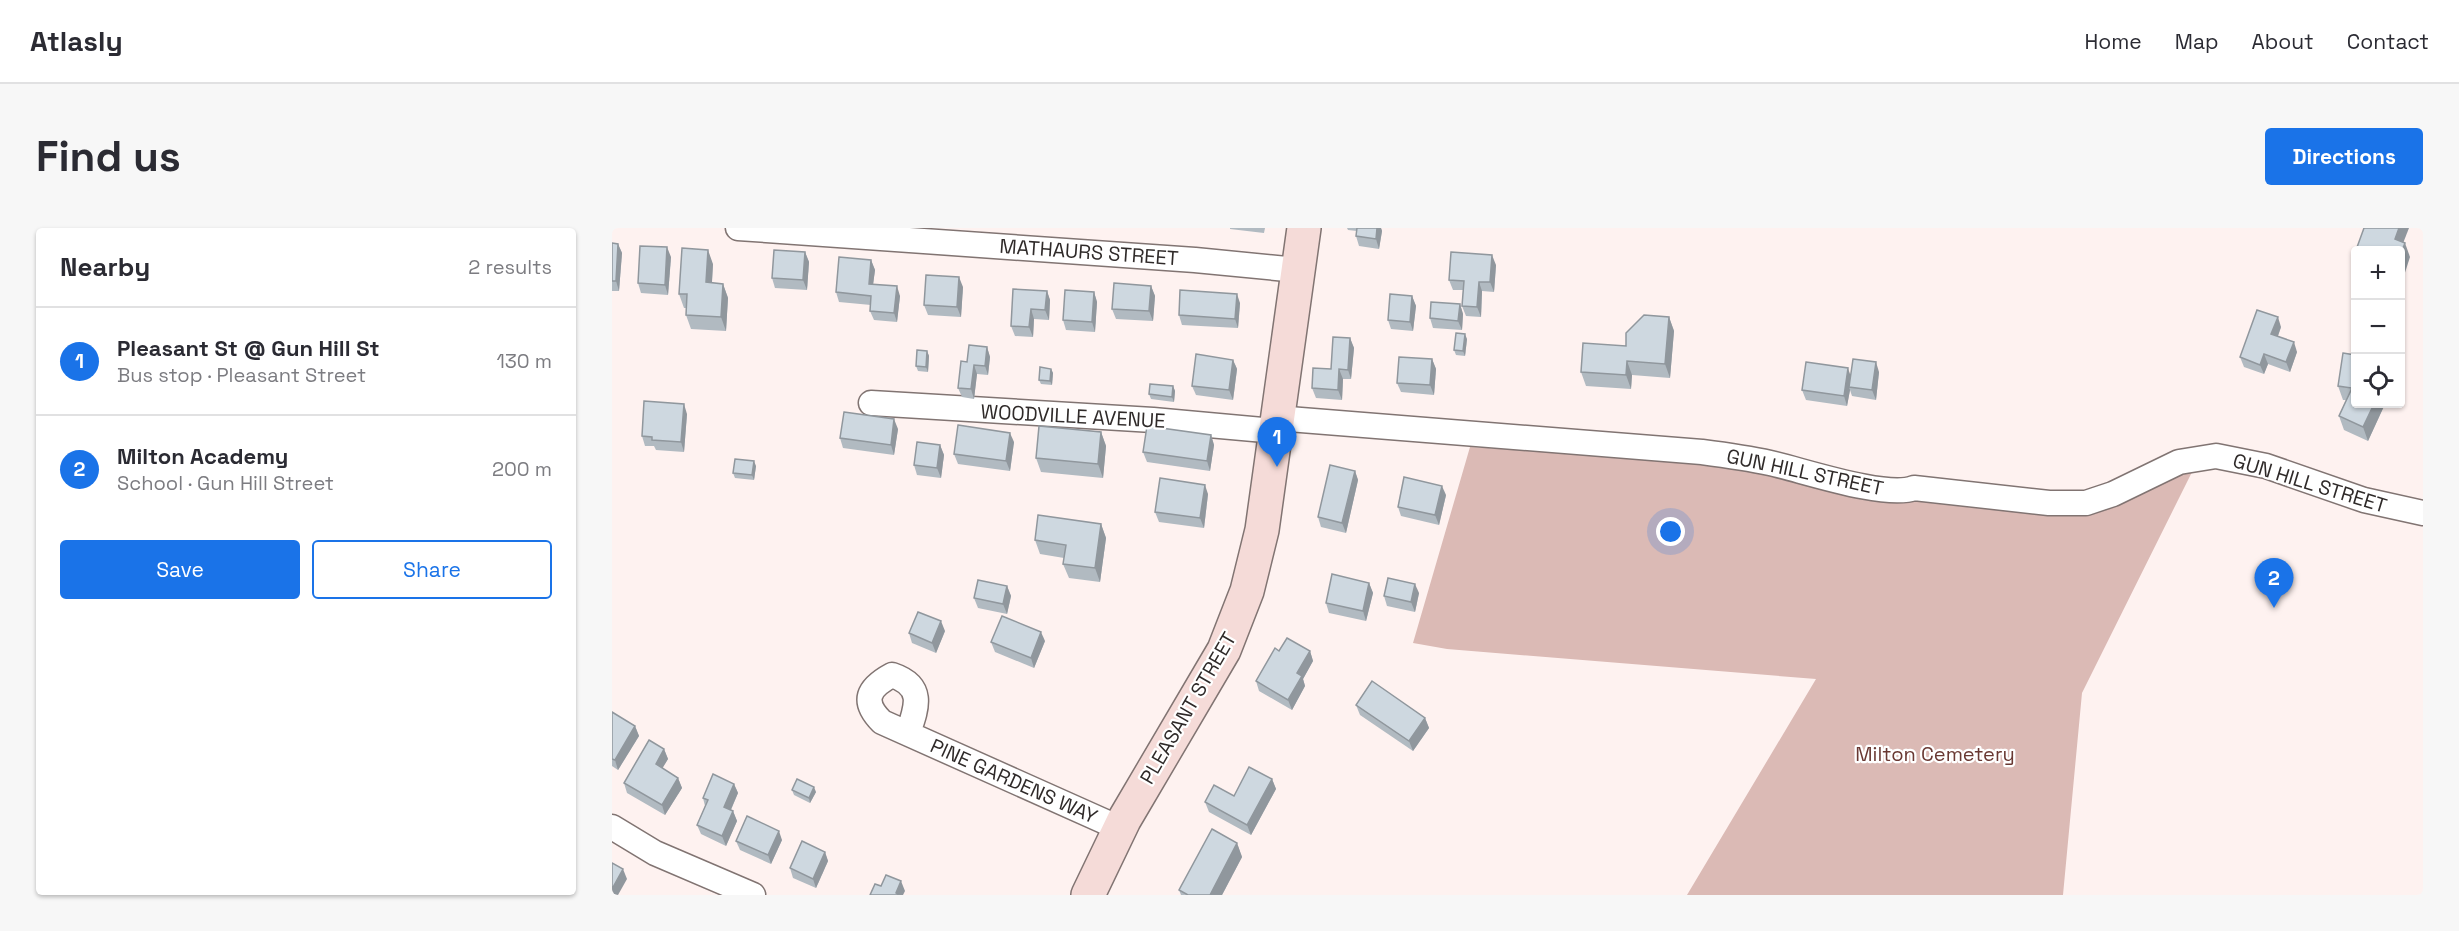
<!DOCTYPE html>
<meta charset="utf-8">
<style>
body{margin:0;font-family:"Space Grotesk",sans-serif;background:#f7f7f7;color:#2b2b33}
.controls{position:absolute;right:18px;top:18px;display:grid;overflow:hidden;border-radius:6px;box-shadow:0 2px 4px #0004}
.controls button{width:54px;height:54px;display:grid;place-items:center;padding:0;border:0;border-bottom:2px solid #e1e1e2;background:#fff;color:#2b2b33;font:30px sans-serif}
.you{position:absolute;left:1059px;top:304px;width:21px;height:21px;margin:-15px;border:4px solid #fff;border-radius:50%;background:#1a73e8;box-shadow:0 0 0 9px #1a73e833}
.badge{display:grid;place-items:center;width:39px;height:39px;border-radius:50%;background:#1a73e8;color:#fff;font-size:20px;font-weight:700}
.pin{position:absolute;translate:-50% -50px;filter:drop-shadow(0 2px 3px #0008)}
.pin::after{content:'';position:absolute;top:32px;width:21px;height:18px;background:inherit;clip-path:polygon(0 0,100% 0,50% 100%)}
.list{margin:0;padding:0;list-style:none}
h2{display:flex;justify-content:space-between;align-items:center;height:78px;margin:0;padding:0 24px;font-size:26px}
h2 small{font-size:20px;font-weight:400;color:#7c7c81}
.list li{display:grid;grid-template-columns:39px 1fr auto;gap:18px;align-items:center;box-sizing:border-box;height:108px;padding:0 24px;border-top:2px solid #e1e1e2}
.list b{display:block;font-size:22px;white-space:nowrap}
.list p{margin:0;font-size:20px;white-space:nowrap;color:#7c7c81}
.list em{font-size:20px;font-style:normal;color:#7c7c81}
.actions{display:flex;gap:12px;padding:18px 24px}
.actions a{flex:1;padding:14px 0;border:2px solid #1a73e8;border-radius:6px;text-align:center;font-size:21px;color:#1a73e8}
.actions .main{background:#1a73e8;color:#fff}
.icon{flex:none;width:33px;height:33px;fill:none;stroke:currentColor;stroke-width:2;stroke-linecap:round;stroke-linejoin:round}
.map{position:relative;flex:none;width:1811px;height:667px;overflow:hidden;border-radius:6px}
header{display:flex;align-items:center;gap:36px;box-sizing:border-box;height:84px;padding:0 30px;background:#fff;border-bottom:2px solid #e1e1e2}
header strong{font-size:28px}
nav{display:flex;gap:33px;margin-inline-start:auto;font-size:21px}
.intro{display:flex;align-items:center;justify-content:space-between;box-sizing:border-box;height:144px;padding:0 36px}
h1{margin:0;font-size:42px}
.button{padding:15px 27px;border-radius:6px;background:#1a73e8;color:#fff;font-size:21px;font-weight:700}
main{display:flex;gap:36px;padding:0 36px}
aside{flex:1;background:#fff;border-radius:6px;box-shadow:0 2px 4px #0004}
.map>svg:first-child{display:block}
.green{fill:#dbbab5}
.lines{fill:none;stroke-linecap:round;stroke-linejoin:round}
.street-casing{stroke:#817472;stroke-width:27}
.secondary-casing{stroke:#817472;stroke-width:36}
.street{stroke:#fff;stroke-width:24}
.secondary{stroke:#f5dbd8;stroke-width:33}
.wall{fill:#b1bac1}
.shaded-wall{fill:#90979d}
.building{fill:#ced8e0;stroke:#90979d;stroke-width:1.5}
.labels{text-anchor:middle;dominant-baseline:central;stroke-width:4.5;stroke-linejoin:round;paint-order:stroke}
.street-label{font-size:20px;fill:#2f2a29;stroke:#fff}
.park-label{font-size:20px;fill:#693832;stroke:#fff}
</style>
<header>
<strong>Atlasly</strong>
<nav><a>Home</a><a>Map</a><a>About</a><a>Contact</a></nav>
</header>
<div class="intro"><h1>Find us</h1><a class="button">Directions</a></div>
<main>
<aside>
<h2>Nearby<small>2 results</small></h2>
<ul class="list">
<li><span class="badge">1</span><div><b>Pleasant St @ Gun Hill St</b><p>Bus stop · Pleasant Street</p></div><em>130 m</em></li>
<li><span class="badge">2</span><div><b>Milton Academy</b><p>School · Gun Hill Street</p></div><em>200 m</em></li>
</ul>
<div class="actions"><a class="main">Save</a><a>Share</a></div>
</aside>
<div class="map">
<svg width="1811" height="667" viewBox="0 0 1811 667">
<rect width="100%" height="100%" fill="#fef2f0"/>
<polygon class="green" points="858,219 1065,231 1147,240 1258,268 1364,280 1416,282 1582,240 1470,465 1451,667 1075,667 1204,451 835,421 801,415"/>
<g class="lines">
<g class="street-casing">
<g id="street">
<polyline points="126,0 583,32 685,42"/>
<polyline points="259,175 541,192 663,203"/>
<path d="M664,190L1090,224C1113,227 1135,230 1158,235C1190,242 1274,271 1302,260L1437,275H1474L1501,266L1567,234L1604,228L1654,238L1752,272L1811,285"/>
<path d="M296,505C305,479 313,458 280,447C256,460 249,473 270,494L507,600"/>
<polyline points="0,599 43,625 141,667"/>
</g>
</g>
<g class="secondary-casing">
<polyline id="secondary" points="476,667 512,592 612,422 635,363 650,302 692,0"/>
</g>
<use href="#street" class="street"/>
<use href="#secondary" class="secondary"/>
</g>
<g class="wall">
<polygon points="618,0 653,0 652,5 618,1"/>
<polygon points="735,0 769,0 770,3 767,21 747,18 744,8 745,3 736,2"/>
<polygon points="0,15 6,16 10,25 7,63 0,63"/>
<polygon points="193,24 197,34 195,62 163,60 160,50"/>
<polygon points="59,29 56,67 29,65 26,55"/>
<polygon points="259,32 263,42 261,56 288,68 285,94 262,92 258,83 259,77 227,74 224,64"/>
<polygon points="101,36 100,55 111,56 116,70 114,103 79,101 74,87 74,80 72,80 67,66"/>
<polygon points="884,37 882,64 870,63 869,89 854,88 850,78 851,62 841,62 837,52"/>
<polygon points="539,58 543,68 541,93 504,91 500,81"/>
<polygon points="351,59 349,89 316,87 312,77"/>
<polygon points="435,63 438,72 437,92 422,91 421,109 403,108 399,98"/>
<polygon points="482,64 485,74 483,104 454,102 451,92"/>
<polygon points="800,68 804,78 801,103 779,101 776,92"/>
<polygon points="628,75 626,100 570,97 567,87"/>
<polygon points="848,76 851,86 850,102 821,100 818,90"/>
<polygon points="1057,89 1062,103 1058,150 1020,147 1019,161 974,158 969,144 1014,118"/>
<polygon points="1669,99 1666,108 1685,124 1678,144 1656,136 1652,146 1632,139 1628,129"/>
<polygon points="738,110 742,120 739,151 731,151 730,172 704,170 700,160 719,141"/>
<polygon points="855,111 853,128 844,127 842,122"/>
<polygon points="375,119 378,129 376,147 365,146 362,171 350,169 346,160 355,134"/>
<polygon points="315,123 317,128 316,144 306,143 304,138"/>
<polygon points="1731,125 1743,176 1773,176 1756,213 1732,202 1727,188 1734,172 1731,172 1726,158"/>
<polygon points="820,131 824,141 822,167 789,164 785,155"/>
<polygon points="621,132 625,141 621,172 584,167 580,158"/>
<polygon points="439,141 441,145 440,157 429,156 427,152"/>
<polygon points="1267,144 1264,172 1240,168 1238,162 1235,178 1194,172 1190,162 1238,146"/>
<polygon points="561,158 563,163 562,174 539,171 537,166"/>
<polygon points="75,186 72,224 44,222 42,218 33,218 30,208"/>
<polygon points="286,201 282,227 231,220 228,210"/>
<polygon points="489,204 494,218 491,250 429,244 424,230"/>
<polygon points="599,207 602,217 598,243 535,234 531,224"/>
<polygon points="402,214 398,243 346,236 342,226"/>
<polygon points="328,217 332,227 329,250 305,247 302,237"/>
<polygon points="144,238 142,252 123,250 121,245"/>
<polygon points="743,243 746,252 734,305 709,299 706,289"/>
<polygon points="596,266 592,300 547,294 543,284"/>
<polygon points="834,267 827,297 789,288 786,279"/>
<polygon points="489,296 494,310 488,354 457,350 451,336 452,330 428,326 423,312"/>
<polygon points="757,355 761,365 754,393 717,385 714,375"/>
<polygon points="395,358 399,368 395,386 366,380 362,370"/>
<polygon points="807,365 803,384 775,378 772,368"/>
<polygon points="333,403 324,425 300,415 297,405"/>
<polygon points="433,413 422,440 383,424 379,414"/>
<polygon points="667,423 698,423 701,433 691,451 693,458 680,482 647,463 644,453"/>
<polygon points="744,477 813,490 817,500 801,523 748,487"/>
<polygon points="0,484 23,498 27,508 6,542 0,538"/>
<polygon points="52,521 56,531 50,540 66,550 70,560 53,587 15,565 12,555"/>
<polygon points="660,551 664,561 639,607 597,584 593,574 622,568"/>
<polygon points="122,556 126,565 119,582 121,583 125,593 114,618 89,606 85,597 93,578 91,570"/>
<polygon points="180,562 204,564 198,575 182,567"/>
<polygon points="170,612 159,636 128,622 124,613"/>
<polygon points="625,615 630,629 610,667 569,667 567,662"/>
<polygon points="213,624 216,633 204,660 181,650 178,640"/>
</g>
<g class="shaded-wall">
<polygon points="765,0 769,0 770,3 767,21 764,11"/>
<polygon points="1787,0 1797,0 1788,23 1783,11"/>
<polygon points="1793,15 1798,29 1790,54 1788,51 1788,28"/>
<polygon points="6,16 10,25 7,63 4,53"/>
<polygon points="55,19 59,29 56,67 53,57"/>
<polygon points="96,22 101,36 99,69 94,54"/>
<polygon points="193,24 197,34 195,62 191,52"/>
<polygon points="880,27 884,37 882,64 878,54"/>
<polygon points="259,32 263,42 260,65 257,56"/>
<polygon points="347,49 351,59 349,89 345,79"/>
<polygon points="867,54 870,63 869,89 865,79"/>
<polygon points="111,56 116,70 114,103 109,89"/>
<polygon points="285,58 288,68 285,94 282,85"/>
<polygon points="539,58 543,68 541,93 537,83"/>
<polygon points="435,63 438,72 437,92 433,82"/>
<polygon points="482,64 485,74 483,104 480,94"/>
<polygon points="625,66 628,75 626,100 623,91"/>
<polygon points="800,68 804,78 801,103 798,94"/>
<polygon points="848,76 851,86 850,102 846,93"/>
<polygon points="419,81 422,91 421,109 417,99"/>
<polygon points="1057,89 1062,103 1058,150 1053,136"/>
<polygon points="1666,89 1669,99 1663,116 1659,106"/>
<polygon points="853,106 855,111 853,128 851,123"/>
<polygon points="738,110 742,120 739,151 736,142"/>
<polygon points="1682,114 1685,124 1678,144 1674,134"/>
<polygon points="375,119 378,129 376,147 373,138"/>
<polygon points="315,123 317,128 316,144 314,139"/>
<polygon points="1652,126 1656,136 1652,146 1648,137"/>
<polygon points="820,131 824,141 822,167 818,157"/>
<polygon points="621,132 625,141 621,172 617,162"/>
<polygon points="1015,133 1020,147 1019,161 1014,147"/>
<polygon points="1264,134 1267,144 1264,172 1260,162"/>
<polygon points="362,137 365,146 362,171 359,161"/>
<polygon points="1236,140 1239,149 1237,159 1238,162 1235,178 1232,168"/>
<polygon points="439,141 441,145 440,157 438,153"/>
<polygon points="727,141 731,151 730,172 726,162"/>
<polygon points="561,158 563,163 562,174 560,169"/>
<polygon points="72,176 75,186 72,224 69,214"/>
<polygon points="1762,176 1773,176 1756,213 1751,199"/>
<polygon points="282,191 286,201 282,227 279,217"/>
<polygon points="489,204 494,218 491,250 486,236"/>
<polygon points="398,205 402,214 398,243 394,233"/>
<polygon points="599,207 602,217 598,243 595,233"/>
<polygon points="328,217 332,227 329,250 325,240"/>
<polygon points="142,233 144,238 142,252 140,247"/>
<polygon points="743,243 746,252 734,305 730,295"/>
<polygon points="593,257 596,266 592,300 588,290"/>
<polygon points="830,258 834,267 827,297 823,287"/>
<polygon points="489,296 494,310 488,354 483,340"/>
<polygon points="757,355 761,365 754,393 751,383"/>
<polygon points="803,356 807,365 803,384 799,374"/>
<polygon points="395,358 399,368 395,386 391,376"/>
<polygon points="329,393 333,403 324,425 320,415"/>
<polygon points="429,404 433,413 422,440 419,430"/>
<polygon points="698,423 701,433 691,451 693,458 680,482 676,472 685,445"/>
<polygon points="813,490 817,500 801,523 797,513"/>
<polygon points="23,498 27,508 6,542 3,532"/>
<polygon points="52,521 56,531 47,546 44,536"/>
<polygon points="66,550 70,560 53,587 50,577"/>
<polygon points="660,551 664,561 639,607 635,597"/>
<polygon points="122,556 126,565 116,588 112,579"/>
<polygon points="202,559 204,564 198,575 197,570"/>
<polygon points="121,583 125,593 114,618 110,608"/>
<polygon points="167,603 170,612 159,636 156,627"/>
<polygon points="625,615 630,629 610,667 598,667"/>
<polygon points="213,624 216,633 204,660 201,651"/>
<polygon points="11,641 15,651 6,667 0,667 0,661"/>
<polygon points="289,653 293,663 291,667 285,667 284,665"/>
</g>
<g class="building">
<polygon points="745,0 765,0 764,11 744,8"/>
<polygon points="1752,0 1787,0 1783,11 1793,15 1788,28 1788,22 1744,22"/>
<polygon points="0,15 6,16 4,53 0,53"/>
<polygon points="28,18 55,19 53,57 26,55"/>
<polygon points="70,20 96,22 94,54 111,56 109,89 74,87 75,66 67,66"/>
<polygon points="162,22 193,24 191,52 160,50"/>
<polygon points="839,24 880,27 878,54 867,54 865,79 850,78 852,53 837,52"/>
<polygon points="227,29 259,32 257,56 285,58 282,85 258,83 259,68 224,64"/>
<polygon points="314,47 347,49 345,79 312,77"/>
<polygon points="502,55 539,58 537,83 500,81"/>
<polygon points="401,61 435,63 433,82 419,81 417,99 399,98"/>
<polygon points="453,62 482,64 480,94 451,92"/>
<polygon points="568,62 625,66 623,91 567,87"/>
<polygon points="778,66 800,68 798,94 776,92"/>
<polygon points="819,74 848,76 846,93 818,90"/>
<polygon points="1645,82 1666,89 1659,106 1682,114 1674,134 1652,126 1648,137 1628,129"/>
<polygon points="1032,87 1057,89 1053,136 1015,133 1014,147 969,144 971,115 1014,118 1014,105"/>
<polygon points="844,105 853,106 851,123 842,122"/>
<polygon points="721,109 738,110 736,142 727,141 726,162 700,160 701,140 719,141"/>
<polygon points="357,117 375,119 373,138 362,137 359,161 346,160 349,133 355,134"/>
<polygon points="305,122 315,123 314,139 304,138"/>
<polygon points="1731,125 1743,127 1743,176 1762,176 1751,199 1727,188 1740,160 1726,158"/>
<polygon points="584,126 621,132 617,162 580,158"/>
<polygon points="787,129 820,131 818,157 785,155"/>
<polygon points="1241,131 1264,134 1260,162 1237,159"/>
<polygon points="1194,134 1236,140 1232,168 1190,162"/>
<polygon points="428,139 439,141 438,153 427,152"/>
<polygon points="538,156 561,158 560,169 537,166"/>
<polygon points="32,173 72,176 69,214 40,212 40,209 30,208"/>
<polygon points="232,184 282,191 279,217 228,210"/>
<polygon points="346,197 398,205 394,233 342,226"/>
<polygon points="427,198 489,204 486,236 424,230"/>
<polygon points="535,198 599,207 595,233 531,224"/>
<polygon points="305,214 328,217 325,240 302,237"/>
<polygon points="123,231 142,233 140,247 121,245"/>
<polygon points="718,237 743,243 730,295 706,289"/>
<polygon points="792,249 830,258 823,287 786,279"/>
<polygon points="548,250 593,257 588,290 543,284"/>
<polygon points="426,287 489,296 483,340 451,336 454,317 423,312"/>
<polygon points="720,346 757,355 751,383 714,375"/>
<polygon points="776,350 803,356 799,374 772,368"/>
<polygon points="366,352 395,358 391,376 362,370"/>
<polygon points="306,384 329,393 320,415 297,405"/>
<polygon points="390,388 429,404 419,430 379,414"/>
<polygon points="675,410 698,423 685,445 690,448 676,472 644,453 663,420 667,423"/>
<polygon points="760,453 813,490 797,513 744,477"/>
<polygon points="0,484 23,498 3,532 0,531"/>
<polygon points="37,512 52,521 44,536 66,550 50,577 12,555"/>
<polygon points="637,539 660,551 635,597 593,574 602,557 622,568"/>
<polygon points="101,546 122,556 112,579 121,583 110,608 85,597 96,572 91,570"/>
<polygon points="185,551 202,559 197,570 180,562"/>
<polygon points="135,588 167,603 156,627 124,613"/>
<polygon points="600,601 625,615 598,667 576,667 567,662"/>
<polygon points="190,613 213,624 201,651 178,640"/>
<polygon points="0,635 11,641 0,661"/>
<polygon points="274,647 289,653 284,665 288,667 258,667 263,656 269,658"/>
</g>
<g class="labels">
<g class="street-label">
<text transform="translate(477 24) rotate(4)">MATHAURS STREET</text>
<text transform="translate(461 188) rotate(3)">WOODVILLE AVENUE</text>
<text transform="translate(1193 244) rotate(12)">GUN HILL STREET</text>
<text transform="translate(1698 255) rotate(17)">GUN HILL STREET</text>
<text transform="translate(576 480) rotate(-60)">PLEASANT STREET</text>
<text transform="translate(402 553) rotate(24)">PINE GARDENS WAY</text>
</g>
<g class="park-label">
<text x="1323" y="526">Milton Cemetery</text>
</g>
</g>
</svg>
<div class="controls">
<button>+</button>
<button>−</button>
<button><svg class="icon" aria-label="locate" viewBox="0 0 24 24"><circle cx="12" cy="12" r="6"/><path d="M12 2v4M12 18v4M2 12h4M18 12h4"/></svg></button>
</div>
<div class="you"></div>
<div class="pin badge" style="left:665px;top:239px">1</div>
<div class="pin badge" style="left:1662px;top:380px">2</div>
</div>
</main>
